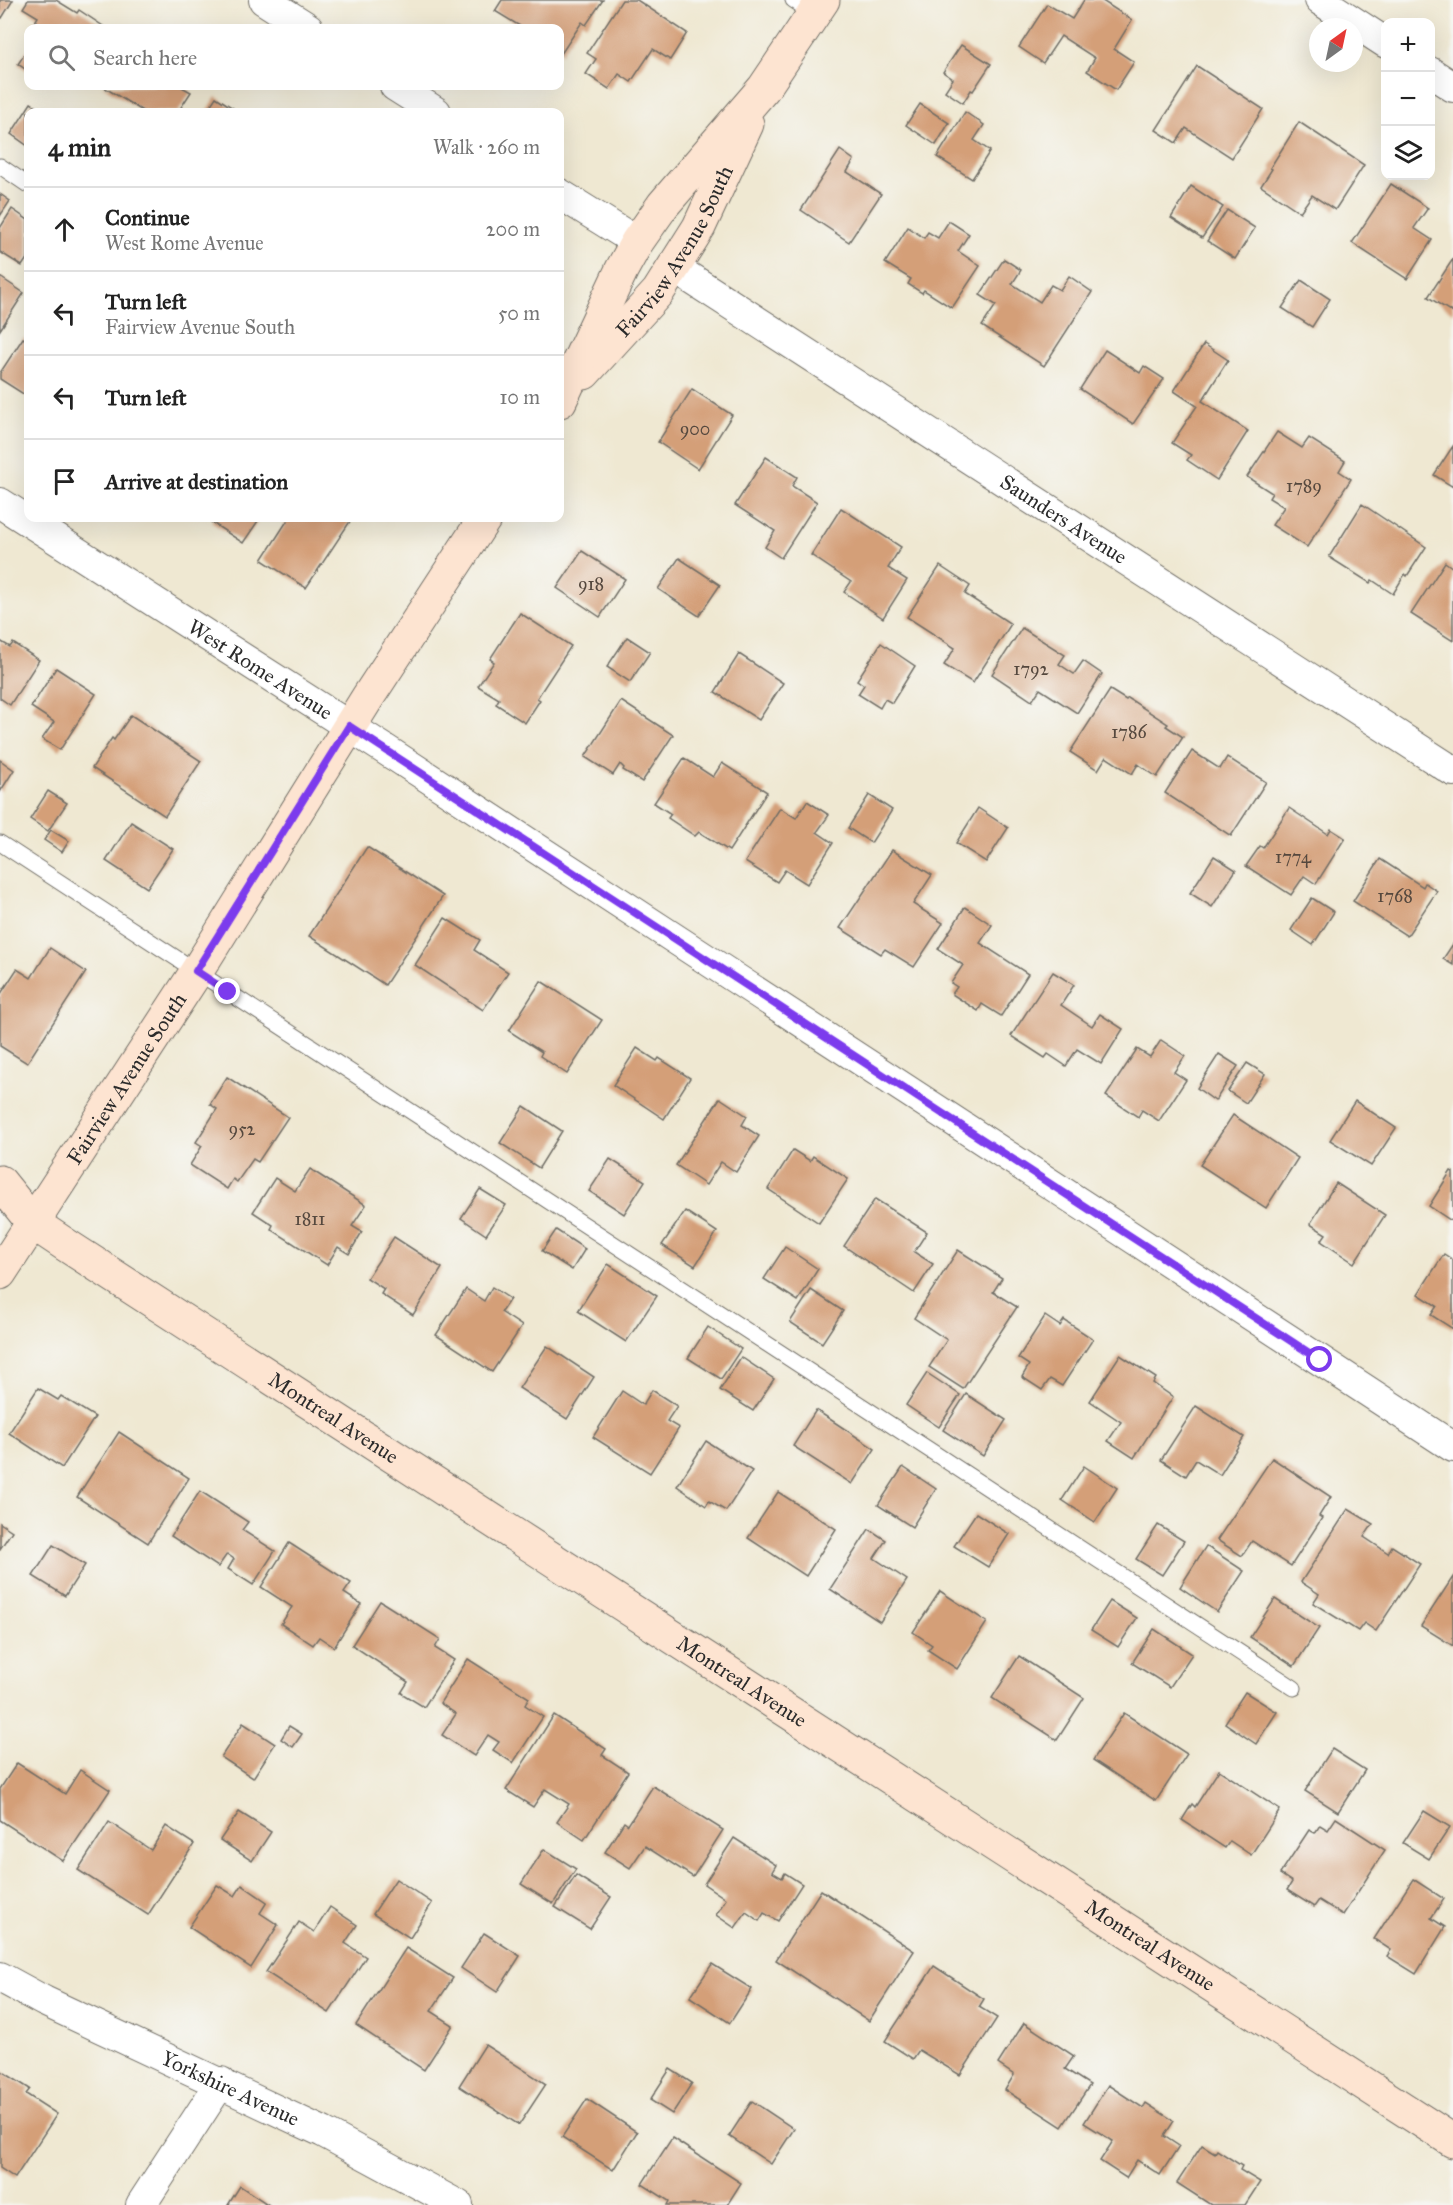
<!DOCTYPE html>
<meta charset="utf-8">
<style>
body{margin:0;font-family:"IM FELL Great Primer",serif;background:#f2f2f2;color:#222}
.controls{position:absolute;right:18px;top:18px;display:grid;overflow:hidden;border-radius:12px;box-shadow:0 6px 24px #0002}
.controls button{width:54px;height:54px;display:grid;place-items:center;padding:0;border:0;border-bottom:2px solid #e0e0e0;background:#fff;color:#222;font:30px sans-serif}
.compass{position:absolute;left:1309px;top:18px;width:54px;height:54px;border-radius:50%;background:#fff;box-shadow:0 6px 24px #0002;rotate:33deg}
.stop{position:absolute;width:18px;height:18px;margin:-14px;border:4px solid #7c3aed;border-radius:50%;background:#fff}
.stop.end{background:#7c3aed;border-color:#fff;box-shadow:0 2px 6px #0008}
.list{margin:0;padding:0;list-style:none}
h2{display:flex;justify-content:space-between;align-items:center;height:78px;margin:0;padding:0 24px;font-size:26px}
h2 small{font-size:20px;font-weight:400;color:#767676}
.list li{display:grid;grid-template-columns:39px 1fr auto;gap:18px;align-items:center;box-sizing:border-box;height:84px;padding:0 24px;border-top:2px solid #e0e0e0}
.list b{display:block;font-size:22px;white-space:nowrap}
.list p{margin:0;font-size:20px;white-space:nowrap;color:#767676}
.list em{font-size:20px;font-style:normal;color:#767676}
.icon{flex:none;width:33px;height:33px;fill:none;stroke:currentColor;stroke-width:2;stroke-linecap:round;stroke-linejoin:round}
.map{position:relative;flex:none;width:1453px;height:2205px;overflow:hidden}
.search{position:absolute;background:#fff;box-shadow:0 6px 24px #0002;left:24px;top:24px;width:540px;height:66px;display:flex;align-items:center;gap:15px;box-sizing:border-box;padding:0 21px;border-radius:12px;color:#767676;font-size:22px}
.panel{position:absolute;background:#fff;box-shadow:0 6px 24px #0002;left:24px;top:108px;width:540px;height:414px;border-radius:12px}
.map>svg:first-child{display:block}
.building{fill:#d49f78}
.lines{fill:none;stroke-linecap:round;stroke-linejoin:round}
.lane-casing{stroke:#706d65;stroke-width:17}
.street-casing{stroke:#706d65;stroke-width:32}
.secondary-casing{stroke:#706d65;stroke-width:35}
.lane{stroke:#fff;stroke-width:15}
.street{stroke:#fff;stroke-width:30}
.secondary{stroke:#fde4d1;stroke-width:33}
.route{stroke:#7c3aed;stroke-width:8}
.labels{text-anchor:middle;dominant-baseline:central;stroke-width:5;stroke-linejoin:round;paint-order:stroke}
.number-label{font-size:18px;fill:#55483e}
.street-label{font-size:21px;fill:#2b2b2b;stroke:#f6f6f2}
</style>
<div class="map">
<svg width="1453" height="2205" viewBox="0 0 1453 2205">
<rect width="100%" height="100%" fill="#f6f6f2"/>
<filter id="ink" filterUnits="userSpaceOnUse"><feTurbulence type="fractalNoise" baseFrequency=".0167" numOctaves="2"/><feDisplacementMap in="SourceGraphic" scale="12" xChannelSelector="R" yChannelSelector="G"/><feConvolveMatrix kernelMatrix="1 2 1 2 8 2 1 2 1" color-interpolation-filters="sRGB"/></filter>
<filter id="wash" filterUnits="userSpaceOnUse"><feTurbulence type="fractalNoise" baseFrequency=".008" numOctaves="4" result="noise"/><feDisplacementMap in="SourceGraphic" scale="24" xChannelSelector="R" yChannelSelector="G"/><feGaussianBlur stdDeviation="1.35" result="paint"/><feColorMatrix in="noise" values="0 0 0 0 0 0 0 0 0 0 0 0 0 0 0 0 0 1.4 0 .05"/><feComposite in="paint" operator="in"/></filter>
<g filter="url(#wash)">
<rect width="100%" height="100%" fill="#efe8d2"/>
<g id="blocks">
<g class="building">
<polygon points="0,0 13,0 2,18 0,16"/>
<polygon points="28,0 56,0 77,13 79,10 106,28 31,28 38,17 23,8"/>
<polygon points="502,0 603,0 586,25 582,22 561,54 560,28 523,28 495,11"/>
<polygon points="622,0 637,0 687,33 670,60 653,49 631,82 619,74 609,89 586,74 596,59 587,53"/>
<polygon points="1084,0 1101,0 1132,20 1114,49 1134,62 1116,90 1087,71 1095,58 1061,36 1043,63 1019,47 1047,4 1072,19"/>
<polygon points="961,45 991,64 973,91 971,90 963,103 945,91 953,79 943,72"/>
<polygon points="28,49 28,71 18,64"/>
<polygon points="1197,66 1263,109 1232,158 1186,128 1176,143 1156,130"/>
<polygon points="102,86 180,86 191,92 178,112 144,112"/>
<polygon points="216,97 239,112 206,112"/>
<polygon points="31,103 45,112 28,112 28,146 11,134"/>
<polygon points="920,104 949,123 936,145 906,125"/>
<polygon points="965,112 984,125 974,140 990,151 972,179 937,157"/>
<polygon points="1299,122 1364,165 1335,210 1312,195 1300,212 1261,186 1272,169 1270,168"/>
<polygon points="840,150 854,160 847,172 881,194 849,242 801,210"/>
<polygon points="1391,184 1428,208 1414,228 1432,240 1407,279 1352,243"/>
<polygon points="1191,186 1223,207 1202,238 1171,218"/>
<polygon points="0,194 10,201 0,216"/>
<polygon points="12,209 28,220 28,257 22,266 0,252 0,228"/>
<polygon points="1227,210 1255,228 1235,259 1207,241"/>
<polygon points="949,221 969,234 958,251 980,266 952,308 924,290 922,293 908,284 911,279 885,263 908,227 924,238 928,232 938,238"/>
<polygon points="1004,259 1021,270 1012,284 1040,302 1051,285 1060,290 1069,276 1092,292 1044,366 982,326 996,305 980,295"/>
<polygon points="1453,259 1453,313 1428,297"/>
<polygon points="0,277 24,293 0,330"/>
<polygon points="1301,280 1330,299 1312,327 1282,308"/>
<polygon points="23,338 28,341 28,397 0,379 0,373"/>
<polygon points="1204,344 1228,360 1202,401 1248,431 1217,480 1187,460 1191,455 1172,443 1197,406 1174,391"/>
<polygon points="1105,350 1140,373 1144,366 1164,379 1133,424 1080,389"/>
<polygon points="692,389 732,415 698,469 658,442"/>
<polygon points="1277,432 1302,448 1309,438 1345,461 1339,471 1351,479 1307,547 1272,525 1284,507 1269,498 1272,493 1247,477"/>
<polygon points="1453,446 1453,487 1434,475"/>
<polygon points="766,457 797,477 792,486 817,502 781,558 765,547 775,531 735,505"/>
<polygon points="1362,504 1426,547 1407,576 1405,574 1393,594 1372,580 1370,583 1329,557"/>
<polygon points="841,508 901,547 888,568 907,580 883,618 844,592 851,582 811,555"/>
<polygon points="214,518 260,518 243,543 211,522"/>
<polygon points="289,518 348,518 351,520 306,588 262,560"/>
<polygon points="582,551 625,579 600,617 557,588"/>
<polygon points="679,558 720,585 699,616 658,589"/>
<polygon points="1445,562 1453,568 1453,641 1411,614"/>
<polygon points="940,566 970,586 965,594 1011,624 973,683 944,665 955,648 907,617"/>
<polygon points="520,613 571,646 537,698 540,700 525,723 496,704 499,699 478,686 494,662 490,659"/>
<polygon points="1022,628 1065,655 1059,664 1074,674 1083,661 1102,674 1077,713 1040,689 1032,701 992,674"/>
<polygon points="627,637 650,652 630,682 607,667"/>
<polygon points="0,641 10,647 13,643 39,660 10,705 0,698"/>
<polygon points="881,643 915,666 892,703 885,699 880,708 858,694 864,685 857,680"/>
<polygon points="739,654 783,683 759,720 715,692"/>
<polygon points="56,668 96,694 60,750 42,739 54,722 31,707"/>
<polygon points="1110,690 1126,700 1128,698 1168,724 1166,726 1183,737 1157,777 1138,764 1132,774 1106,757 1098,770 1070,752"/>
<polygon points="621,701 673,735 642,782 623,770 624,768 620,764 613,775 585,757"/>
<polygon points="131,715 201,761 165,816 92,768 112,738 114,740"/>
<polygon points="1192,751 1220,769 1227,757 1266,782 1231,836 1165,793"/>
<polygon points="684,758 713,777 722,763 767,792 729,851 699,832 695,836 668,818 671,814 654,803"/>
<polygon points="0,760 14,770 0,792"/>
<polygon points="48,791 67,803 48,831 30,819"/>
<polygon points="869,795 892,810 871,843 848,828"/>
<polygon points="807,801 829,815 817,832 833,843 807,884 785,870 777,882 745,862 780,808 796,818"/>
<polygon points="978,808 1008,828 986,862 956,843"/>
<polygon points="1289,808 1328,834 1331,829 1345,838 1316,884 1304,876 1291,895 1246,866 1260,846 1263,848"/>
<polygon points="131,822 173,849 147,888 106,861"/>
<polygon points="51,830 69,841 62,852 44,840"/>
<polygon points="367,847 443,896 385,985 309,936"/>
<polygon points="892,850 932,875 913,904 943,923 914,967 885,949 881,954 840,928"/>
<polygon points="1214,856 1236,870 1212,907 1190,893"/>
<polygon points="1380,859 1423,887 1425,883 1437,891 1407,936 1353,901"/>
<polygon points="1312,898 1334,912 1313,945 1291,930"/>
<polygon points="965,907 992,925 980,943 1028,974 1001,1016 982,1004 978,1011 952,994 957,987 951,983 963,965 938,949"/>
<polygon points="445,918 480,940 474,950 508,972 483,1010 415,965"/>
<polygon points="1453,944 1453,965 1443,959"/>
<polygon points="50,948 86,972 27,1063 0,1046 0,995 17,969 31,978"/>
<polygon points="1053,972 1074,985 1061,1005 1092,1026 1100,1014 1123,1029 1101,1064 1077,1049 1066,1066 1048,1054 1045,1058 1011,1036"/>
<polygon points="541,981 602,1020 567,1074 540,1056 542,1052 509,1031"/>
<polygon points="1161,1040 1185,1056 1174,1072 1186,1080 1159,1121 1142,1110 1138,1117 1106,1096 1137,1049 1150,1057"/>
<polygon points="637,1048 657,1061 659,1058 690,1078 664,1119 613,1085"/>
<polygon points="1219,1054 1238,1066 1215,1101 1197,1088"/>
<polygon points="1247,1063 1265,1074 1246,1103 1228,1091"/>
<polygon points="227,1077 288,1117 258,1162 253,1159 237,1182 233,1179 227,1189 190,1165 202,1146 196,1142 217,1109 210,1104"/>
<polygon points="720,1098 747,1116 742,1125 759,1136 736,1172 721,1162 706,1185 676,1165"/>
<polygon points="1355,1101 1396,1128 1371,1166 1330,1140"/>
<polygon points="524,1106 562,1131 539,1168 500,1143"/>
<polygon points="1233,1115 1298,1158 1266,1208 1200,1165"/>
<polygon points="793,1150 810,1161 813,1156 848,1179 819,1223 768,1189"/>
<polygon points="610,1159 645,1181 624,1214 589,1191"/>
<polygon points="310,1169 366,1205 352,1226 362,1232 349,1254 338,1247 327,1265 271,1229 273,1225 253,1212 275,1178 295,1191"/>
<polygon points="1451,1171 1453,1172 1453,1222 1429,1206"/>
<polygon points="1336,1183 1385,1215 1354,1263 1321,1241 1326,1234 1310,1224"/>
<polygon points="480,1189 506,1205 486,1235 461,1218"/>
<polygon points="875,1199 927,1232 914,1252 933,1264 914,1293 844,1246"/>
<polygon points="685,1211 717,1232 695,1266 662,1245"/>
<polygon points="556,1230 585,1249 572,1270 542,1251"/>
<polygon points="394,1237 442,1268 413,1315 381,1294 384,1289 367,1278"/>
<polygon points="785,1247 818,1269 798,1301 764,1279"/>
<polygon points="958,1250 1002,1278 993,1292 1017,1307 963,1389 929,1367 947,1340 914,1318"/>
<polygon points="1444,1254 1453,1260 1453,1329 1431,1315 1437,1306 1418,1294"/>
<polygon points="608,1264 657,1296 626,1342 578,1311"/>
<polygon points="492,1287 510,1299 501,1312 522,1326 492,1372 436,1335 466,1289 484,1301"/>
<polygon points="811,1290 843,1311 822,1343 790,1322"/>
<polygon points="1045,1316 1060,1326 1064,1320 1093,1339 1062,1386 1050,1379 1042,1390 1022,1377 1029,1365 1018,1358"/>
<polygon points="708,1327 741,1349 721,1379 688,1358"/>
<polygon points="547,1346 594,1377 567,1419 519,1388"/>
<polygon points="1120,1355 1156,1378 1153,1383 1173,1397 1134,1458 1108,1441 1121,1422 1090,1401"/>
<polygon points="741,1357 774,1379 753,1411 720,1390"/>
<polygon points="927,1373 960,1395 939,1427 906,1405"/>
<polygon points="38,1388 58,1400 61,1396 95,1417 62,1468 9,1433"/>
<polygon points="652,1390 677,1406 667,1421 679,1428 650,1473 593,1437 622,1391 643,1405"/>
<polygon points="966,1394 1006,1420 983,1456 943,1430"/>
<polygon points="1196,1406 1244,1437 1220,1475 1196,1460 1186,1476 1161,1460"/>
<polygon points="816,1410 875,1449 852,1484 793,1446"/>
<polygon points="119,1432 189,1478 148,1543 77,1497"/>
<polygon points="706,1441 752,1471 726,1511 709,1501 706,1506 677,1486"/>
<polygon points="1272,1458 1331,1497 1319,1516 1322,1518 1291,1566 1252,1541 1242,1556 1217,1540"/>
<polygon points="1084,1466 1117,1488 1095,1522 1062,1500"/>
<polygon points="903,1467 936,1489 912,1527 878,1505"/>
<polygon points="200,1491 248,1522 242,1530 275,1551 253,1585 228,1569 234,1559 227,1554 218,1567 171,1536"/>
<polygon points="778,1492 836,1529 806,1576 748,1538"/>
<polygon points="1348,1509 1373,1524 1364,1537 1388,1553 1392,1546 1420,1564 1376,1631 1364,1623 1358,1631 1313,1603 1319,1594 1301,1582"/>
<polygon points="976,1513 1009,1534 988,1567 954,1546"/>
<polygon points="0,1523 12,1531 0,1549"/>
<polygon points="1158,1525 1184,1541 1162,1575 1136,1559"/>
<polygon points="869,1529 886,1540 874,1558 907,1580 880,1622 830,1589"/>
<polygon points="289,1543 351,1583 344,1593 361,1604 334,1647 319,1637 313,1645 281,1624 292,1607 261,1587"/>
<polygon points="53,1545 85,1565 65,1596 33,1576"/>
<polygon points="1206,1546 1244,1571 1217,1612 1180,1587"/>
<polygon points="1453,1577 1453,1646 1421,1626"/>
<polygon points="940,1591 987,1622 957,1669 928,1650 932,1645 913,1632"/>
<polygon points="1275,1599 1319,1628 1294,1666 1250,1637"/>
<polygon points="380,1601 440,1639 435,1648 454,1660 424,1707 401,1693 408,1682 352,1645"/>
<polygon points="1110,1601 1137,1618 1118,1647 1091,1630"/>
<polygon points="1154,1629 1192,1654 1170,1687 1132,1663"/>
<polygon points="1019,1656 1084,1698 1057,1740 992,1698"/>
<polygon points="468,1659 529,1698 525,1705 543,1717 513,1763 493,1750 499,1742 488,1735 474,1756 442,1735 456,1714 440,1703"/>
<polygon points="1245,1692 1277,1712 1256,1744 1225,1723"/>
<polygon points="1124,1713 1187,1754 1156,1801 1093,1760"/>
<polygon points="554,1715 606,1749 602,1755 628,1772 584,1840 557,1822 569,1804 545,1789 533,1807 506,1790"/>
<polygon points="243,1723 275,1744 253,1778 221,1757"/>
<polygon points="289,1726 302,1734 293,1747 281,1739"/>
<polygon points="1332,1749 1365,1770 1338,1812 1305,1791"/>
<polygon points="17,1763 65,1794 80,1770 110,1790 63,1861 0,1820 0,1789"/>
<polygon points="1219,1770 1280,1810 1251,1855 1230,1841 1225,1848 1182,1820 1192,1804 1195,1807"/>
<polygon points="653,1786 723,1830 693,1877 645,1846 630,1868 605,1852 624,1822 628,1825"/>
<polygon points="1424,1811 1450,1827 1429,1859 1403,1843"/>
<polygon points="239,1812 271,1832 252,1861 220,1840"/>
<polygon points="1336,1818 1385,1850 1343,1915 1319,1900 1314,1907 1287,1890 1292,1882 1280,1874 1309,1830 1315,1833 1320,1825 1328,1830"/>
<polygon points="109,1822 151,1850 166,1826 194,1844 148,1915 78,1870"/>
<polygon points="734,1838 776,1865 772,1872 782,1878 785,1873 802,1884 778,1921 764,1913 759,1921 746,1912 735,1928 716,1915 726,1899 704,1884"/>
<polygon points="544,1849 576,1869 553,1904 521,1884"/>
<polygon points="576,1875 611,1897 590,1929 555,1907"/>
<polygon points="396,1879 432,1903 410,1938 373,1914"/>
<polygon points="1413,1879 1444,1899 1431,1918 1445,1927 1416,1974 1387,1956 1391,1950 1374,1939"/>
<polygon points="217,1885 235,1896 242,1885 267,1902 260,1913 278,1925 251,1968 189,1927"/>
<polygon points="821,1890 914,1951 869,2021 776,1960"/>
<polygon points="330,1907 357,1925 345,1943 366,1957 329,2013 266,1972 299,1922 314,1932"/>
<polygon points="484,1933 520,1956 497,1992 461,1968"/>
<polygon points="406,1948 453,1978 431,2011 453,2025 424,2070 356,2025"/>
<polygon points="712,1964 752,1989 730,2023 690,1997"/>
<polygon points="934,1966 984,1999 979,2007 997,2018 960,2075 919,2050 913,2059 885,2041"/>
<polygon points="1024,2023 1074,2056 1065,2069 1090,2085 1062,2127 1005,2090 1014,2075 998,2064"/>
<polygon points="485,2045 546,2084 519,2125 459,2086"/>
<polygon points="670,2069 692,2083 672,2114 650,2100"/>
<polygon points="0,2070 30,2089 26,2094 57,2114 15,2178 0,2168"/>
<polygon points="1108,2085 1143,2108 1146,2103 1174,2121 1164,2136 1179,2146 1160,2175 1137,2160 1126,2178 1100,2161 1113,2141 1084,2123"/>
<polygon points="587,2099 637,2132 613,2170 562,2137"/>
<polygon points="752,2101 794,2129 771,2164 729,2136"/>
<polygon points="672,2138 741,2183 727,2205 667,2205 669,2201 642,2184"/>
<polygon points="1202,2145 1215,2153 1217,2150 1242,2166 1240,2170 1260,2182 1245,2205 1211,2205 1177,2183"/>
<polygon points="240,2186 269,2205 228,2205"/>
</g>
</g>
</g>
<g filter="url(#ink)">
<use href="#blocks" fill-opacity="0" stroke="#706d65" stroke-width="1.5"/>
<g class="lines">
<g class="lane-casing">
<g id="lane">
<polyline points="793,0 814,14"/>
<polyline points="0,166 28,185"/>
<polyline points="0,843 1294,1688"/>
</g>
</g>
<g class="street-casing">
<g id="street">
<polyline points="264,0 308,28"/>
<polyline points="1320,0 1386,43"/>
<polyline points="1430,72 1453,87"/>
<polyline points="395,86 436,112"/>
<polyline points="560,194 637,242"/>
<path id="s1" d="M673,267L1453,771"/>
<path id="s2" d="M0,503L386,750L1453,1447"/>
<path id="s3" d="M0,1977L44,2001L323,2132L458,2205"/>
<polyline points="141,2205 221,2082"/>
</g>
</g>
<g class="secondary-casing">
<g id="secondary">
<path id="s4" d="M584,373L658,292L699,227L747,124"/>
<polyline points="560,401 622,269 637,242 663,205 764,88 823,0"/>
<path id="s5" d="M0,1182L33,1223L66,1245L1453,2141"/>
<path id="s6" d="M0,1273L197,971L368,697L485,518"/>
</g>
</g>
<use href="#lane" class="lane"/>
<use href="#street" class="street"/>
<use href="#secondary" class="secondary"/>
</g>
</g>
<g class="lines" filter="url(#ink)">
<polyline class="route" points="228,992 196,971 349,726 1320,1360"/>
</g>
<g class="labels">
<g class="number-label">
<text x="695" y="429">900</text>
<text x="1304" y="486">1789</text>
<text x="591" y="584">918</text>
<text x="1031" y="669">1792</text>
<text x="1129" y="732">1786</text>
<text x="1293" y="857">1774</text>
<text x="1395" y="896">1768</text>
<text x="242" y="1129">952</text>
<text x="310" y="1219">1811</text>
</g>
<g class="street-label">
<text stroke="none"><textPath href="#s4" startOffset="153">Fairview Avenue South</textPath></text>
<text stroke="none"><textPath href="#s1" startOffset="465">Saunders Avenue</textPath></text>
<text stroke="none"><textPath href="#s2" startOffset="309">West Rome Avenue</textPath></text>
<text stroke="none"><textPath href="#s6" startOffset="232">Fairview Avenue South</textPath></text>
<text stroke="none"><textPath href="#s5" startOffset="411">Montreal Avenue</textPath></text>
<text stroke="none"><textPath href="#s5" startOffset="897">Montreal Avenue</textPath></text>
<text stroke="none"><textPath href="#s5" startOffset="1383">Montreal Avenue</textPath></text>
<text stroke="none"><textPath href="#s3" startOffset="256">Yorkshire Avenue</textPath></text>
</g>
</g>
</svg>
<div class="controls">
<button>+</button>
<button>−</button>
<button><svg class="icon" aria-label="layers" viewBox="0 0 24 24"><path d="M12 4l9 5-9 5-9-5zM3 14l9 5 9-5"/></svg></button>
</div>
<svg class="compass" viewBox="-18 -18 36 36"><path d="M0-13l5 13h-10z" fill="#e53935"/><path d="M0 13l5-13h-10z" fill="#767676"/></svg>
<div class="stop" style="left:1320px;top:1360px"></div>
<div class="stop end" style="left:228px;top:992px"></div>
<div class="search"><svg class="icon" aria-label="search" viewBox="0 0 24 24"><circle cx="10" cy="10" r="6"/><path d="M15 15l6 6"/></svg>Search here</div>
<section class="panel">
<h2>4 min<small>Walk · 260 m</small></h2>
<ul class="list">
<li><svg class="icon" aria-label="ahead" viewBox="0 0 24 24"><path d="M12 20V5M6 11l6-6 6 6"/></svg><div><b>Continue</b><p>West Rome Avenue</p></div><em>200 m</em></li>
<li><svg class="icon" aria-label="left" viewBox="0 0 24 24"><path d="M17 20v-9H6M10 6l-5 5 5 5"/></svg><div><b>Turn left</b><p>Fairview Avenue South</p></div><em>50 m</em></li>
<li><svg class="icon" aria-label="left" viewBox="0 0 24 24"><path d="M17 20v-9H6M10 6l-5 5 5 5"/></svg><div><b>Turn left</b></div><em>10 m</em></li>
<li><svg class="icon" aria-label="arrive" viewBox="0 0 24 24"><path d="M6 21V4h12l-3 4 3 4H6"/></svg><div><b>Arrive at destination</b></div></li>
</ul>
</section>
</div>
